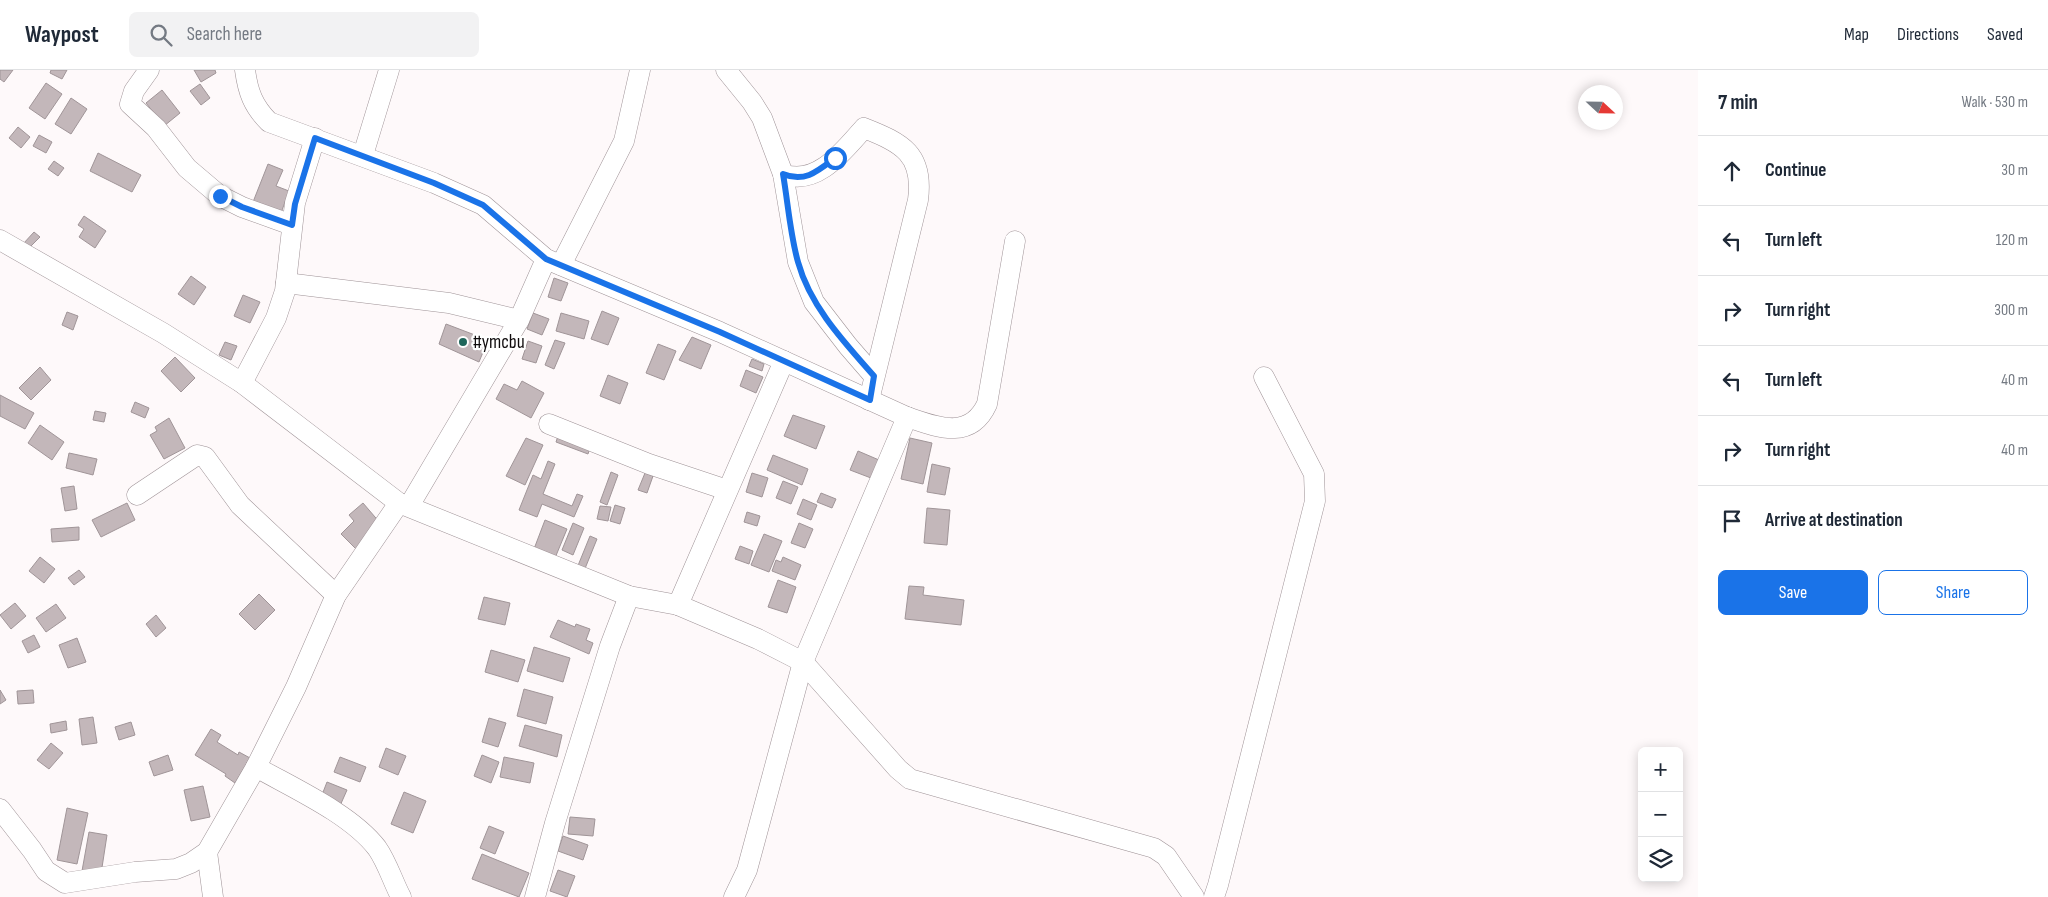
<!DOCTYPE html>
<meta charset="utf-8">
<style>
body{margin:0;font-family:"Sofia Sans Condensed",sans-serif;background:#f2f2f3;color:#1f2937}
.controls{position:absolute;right:15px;bottom:15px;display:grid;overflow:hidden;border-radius:8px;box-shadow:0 2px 12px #0003}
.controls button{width:45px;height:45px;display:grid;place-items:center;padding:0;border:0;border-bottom:1px solid #e0e1e3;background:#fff;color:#1f2937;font:25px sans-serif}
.compass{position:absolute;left:1578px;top:15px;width:45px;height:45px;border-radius:50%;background:#fff;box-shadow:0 2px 12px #0003;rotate:112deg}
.stop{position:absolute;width:15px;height:15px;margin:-11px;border:4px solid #1a73e8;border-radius:50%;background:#fff}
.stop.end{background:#1a73e8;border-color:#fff;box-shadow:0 1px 5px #0008}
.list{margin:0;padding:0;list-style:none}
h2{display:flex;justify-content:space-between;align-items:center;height:65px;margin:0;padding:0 20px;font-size:21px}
h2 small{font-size:16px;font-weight:400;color:#747a83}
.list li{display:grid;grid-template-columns:32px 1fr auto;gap:15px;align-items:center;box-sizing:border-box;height:70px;padding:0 20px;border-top:1px solid #e0e1e3}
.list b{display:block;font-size:19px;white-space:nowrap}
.list em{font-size:16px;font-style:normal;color:#747a83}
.actions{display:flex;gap:10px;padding:15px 20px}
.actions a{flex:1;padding:11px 0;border:1px solid #1a73e8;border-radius:8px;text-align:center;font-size:18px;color:#1a73e8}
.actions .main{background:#1a73e8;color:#fff}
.icon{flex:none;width:28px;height:28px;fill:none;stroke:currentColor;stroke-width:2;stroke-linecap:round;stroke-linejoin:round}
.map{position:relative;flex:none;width:1698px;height:827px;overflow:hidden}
header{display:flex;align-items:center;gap:30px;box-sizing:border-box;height:70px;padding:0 25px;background:#fff;border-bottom:1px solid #e0e1e3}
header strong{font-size:24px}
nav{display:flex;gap:28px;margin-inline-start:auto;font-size:18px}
.search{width:350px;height:45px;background:#f2f2f3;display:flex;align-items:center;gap:12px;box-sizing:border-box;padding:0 18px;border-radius:8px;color:#747a83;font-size:19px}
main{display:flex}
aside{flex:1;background:#fff}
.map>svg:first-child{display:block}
.building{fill:#c3b7ba;stroke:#a09598}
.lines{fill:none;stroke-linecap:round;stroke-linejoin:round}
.minor-casing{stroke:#9f9397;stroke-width:21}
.minor{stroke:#fff;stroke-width:20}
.route{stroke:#1a73e8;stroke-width:6}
.poi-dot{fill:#1e665b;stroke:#fff;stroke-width:2}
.labels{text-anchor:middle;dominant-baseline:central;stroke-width:4.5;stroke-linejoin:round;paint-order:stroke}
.poi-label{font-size:19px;fill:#0f0b0c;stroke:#fff;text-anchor:start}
</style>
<header>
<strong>Waypost</strong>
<div class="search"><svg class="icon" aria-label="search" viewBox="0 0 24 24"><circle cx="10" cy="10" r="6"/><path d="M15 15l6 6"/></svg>Search here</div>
<nav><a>Map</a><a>Directions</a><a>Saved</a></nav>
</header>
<main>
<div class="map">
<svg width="1698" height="827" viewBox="0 0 1698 827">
<rect width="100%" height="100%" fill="#fef9fa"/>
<g class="building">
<polygon points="0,0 13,0 4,12 0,9"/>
<polygon points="51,0 67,0 62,9 50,3"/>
<polygon points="194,0 215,0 216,3 201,12"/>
<polygon points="46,13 62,24 45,49 29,38"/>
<polygon points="200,14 210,28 201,35 190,21"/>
<polygon points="162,20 180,43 164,56 146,33"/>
<polygon points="71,28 87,39 71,64 55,54"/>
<polygon points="18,57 30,67 21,78 9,68"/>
<polygon points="39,65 52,72 46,83 33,76"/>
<polygon points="98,83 141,105 132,122 90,101"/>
<polygon points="54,91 64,98 58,106 48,99"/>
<polygon points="268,94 283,100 276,116 289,121 281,143 253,132"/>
<polygon points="84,146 106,161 95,178 79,167 84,159 78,155"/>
<polygon points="34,162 40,167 28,179 23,174"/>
<polygon points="191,206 206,217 194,235 178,224"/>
<polygon points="554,208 568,213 561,231 548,227"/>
<polygon points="243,225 260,232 250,253 234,246"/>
<polygon points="602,241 619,248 608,275 591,269"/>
<polygon points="67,242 78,246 73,260 62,255"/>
<polygon points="533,243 549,249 542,265 527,259"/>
<polygon points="561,243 589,251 584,269 556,261"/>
<polygon points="446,254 488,270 479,292 439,274"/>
<polygon points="692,267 711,275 701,299 679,290"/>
<polygon points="555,270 565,273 554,299 545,295"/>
<polygon points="528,271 542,276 536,293 522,289"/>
<polygon points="225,272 237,276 231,290 219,285"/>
<polygon points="658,274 676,281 664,310 646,303"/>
<polygon points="175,287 195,308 181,322 161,301"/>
<polygon points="752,289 764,294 762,301 749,296"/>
<polygon points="40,297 51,310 31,330 19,318"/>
<polygon points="746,300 763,307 756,323 740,316"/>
<polygon points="608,305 628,313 620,334 600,326"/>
<polygon points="522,311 544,323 531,348 496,329 504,314 517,320"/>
<polygon points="0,325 34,343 25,359 0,346"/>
<polygon points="135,332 149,338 145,348 131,342"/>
<polygon points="95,341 106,343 104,352 93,350"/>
<polygon points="793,345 825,356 816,379 784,366"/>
<polygon points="169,348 185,378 164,389 150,365 157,361 155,357"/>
<polygon points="40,355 64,372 52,390 28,373"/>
<polygon points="559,363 591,375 588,384 556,372"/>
<polygon points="526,368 543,375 525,415 506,406"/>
<polygon points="910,368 932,373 923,414 901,409"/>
<polygon points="858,381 879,390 871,408 850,400"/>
<polygon points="69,383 97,389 93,405 66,398"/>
<polygon points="773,385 808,399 802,415 767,400"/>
<polygon points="548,391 555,394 543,424 572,436 577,424 583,426 574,447 542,434 537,447 519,440 533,405 541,409"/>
<polygon points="932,394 950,398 945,425 927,422"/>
<polygon points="611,402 618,405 607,435 600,432"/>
<polygon points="645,403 653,406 647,423 638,420"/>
<polygon points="752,403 768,408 762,427 746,422"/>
<polygon points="783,411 798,417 791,434 776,428"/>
<polygon points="74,416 77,439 65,441 61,418"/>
<polygon points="821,423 836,429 832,438 817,432"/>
<polygon points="803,429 817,435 811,450 797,444"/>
<polygon points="127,433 135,450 101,467 92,450"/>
<polygon points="363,433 381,454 357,480 341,464 354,451 349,445"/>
<polygon points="615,435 625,438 620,454 610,451"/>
<polygon points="600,436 611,437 608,451 597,449"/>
<polygon points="927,438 950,440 947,475 924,473"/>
<polygon points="747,442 760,446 757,456 744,452"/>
<polygon points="545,450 567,459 555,488 534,479"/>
<polygon points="573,453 584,458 573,485 562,480"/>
<polygon points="799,453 813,459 805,478 791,473"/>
<polygon points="79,457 79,470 52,472 51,459"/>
<polygon points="764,464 782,471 769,502 751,495"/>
<polygon points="590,466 597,469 584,501 577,498"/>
<polygon points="740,476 753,481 749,494 735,489"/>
<polygon points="40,487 55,499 44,513 29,501"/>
<polygon points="783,487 801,495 795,510 772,501 776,490 781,492"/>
<polygon points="79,500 85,507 74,515 68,508"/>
<polygon points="778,510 796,517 787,543 768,537"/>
<polygon points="909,516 924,517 923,525 964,530 961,555 905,549"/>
<polygon points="259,524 275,540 255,560 239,544"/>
<polygon points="484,527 510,533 505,555 478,549"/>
<polygon points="15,533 26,546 11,559 0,545"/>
<polygon points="56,534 66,548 46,562 36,548"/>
<polygon points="156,545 166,558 156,567 146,554"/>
<polygon points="558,550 575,557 576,554 590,559 586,570 593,573 589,584 550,567"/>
<polygon points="34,565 40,577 28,583 22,571"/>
<polygon points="77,568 86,592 68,598 59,575"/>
<polygon points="534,577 570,588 563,612 527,601"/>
<polygon points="491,580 525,590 518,612 485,602"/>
<polygon points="524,619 553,627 546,654 517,646"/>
<polygon points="0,620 6,630 0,634"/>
<polygon points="33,620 34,633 18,634 17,621"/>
<polygon points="93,647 97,673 82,675 79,649"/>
<polygon points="489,648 506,653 498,677 482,672"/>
<polygon points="66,651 67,660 51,663 50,654"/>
<polygon points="131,652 135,665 119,670 115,657"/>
<polygon points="525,655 562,665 557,687 519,676"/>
<polygon points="211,659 221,665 217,672 238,685 239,682 250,688 235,713 225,706 226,704 195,685"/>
<polygon points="51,673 63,683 49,699 37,690"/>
<polygon points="386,678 406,686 398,705 379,697"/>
<polygon points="168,685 173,700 154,706 149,692"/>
<polygon points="482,685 499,692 491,713 474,706"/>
<polygon points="340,687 366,697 360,712 334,702"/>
<polygon points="504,687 534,693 530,713 500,707"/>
<polygon points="327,712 347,720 339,738 320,730"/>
<polygon points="203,716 210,747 191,751 184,720"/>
<polygon points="404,722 426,731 413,763 391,754"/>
<polygon points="67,738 88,743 77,794 57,790"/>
<polygon points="570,747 595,749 593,766 568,764"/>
<polygon points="489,756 504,762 495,784 480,778"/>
<polygon points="89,762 107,765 101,804 82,801"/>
<polygon points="563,766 588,775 583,790 558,781"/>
<polygon points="482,784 529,803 519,827 472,809"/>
<polygon points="558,800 575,806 567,827 550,821"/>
</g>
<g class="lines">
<g class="minor-casing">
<g id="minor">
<polyline points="149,0 134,21 130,34 156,58 187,98 220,126 242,137 292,155"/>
<path d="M245,0C248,22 253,36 269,52L434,113L483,135L546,189L720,262L907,347C937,357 970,371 987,334L1015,171"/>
<polyline points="726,0 752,32 762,48 783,104 798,192 814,232 848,276 874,306"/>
<polyline points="363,85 389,0"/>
<path d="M783,104C817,117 844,80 864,58C902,73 924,84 918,130L869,330"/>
<polyline points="0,170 163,263 242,313 399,433 629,526 678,535 758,569 803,592 898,699 910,709 1154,778 1166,786 1194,827"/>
<polyline points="561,195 624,71 640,0"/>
<polyline points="286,213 449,233 519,250"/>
<polyline points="242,313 276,248 285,221 295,133 315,68"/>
<polyline points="549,354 649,394 727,420"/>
<polyline points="137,425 197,385 205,387 240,435 336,525"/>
<path d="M399,433L336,525L296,617L256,697C293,718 351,744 377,778C387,792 393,812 401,827"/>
<polyline points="409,436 519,250 546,189"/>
<polyline points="678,535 784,291"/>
<polyline points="0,739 32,780 46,801 65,813 135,802 176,799 191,793 207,782 256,697"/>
<polyline points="207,782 213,827"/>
<polyline points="535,827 555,753 610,576 629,526"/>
<polyline points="734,827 747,800 803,592 907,347"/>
<polyline points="1214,827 1218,815 1315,431 1314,404 1264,307"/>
</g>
</g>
<use href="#minor" class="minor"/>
</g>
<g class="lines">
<path class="route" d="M220,126L242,137L292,155L295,134L315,68L434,113L483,135L546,189L720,262L870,330L874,306C844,272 810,236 798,192C790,164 788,133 783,104C805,113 818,101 835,88"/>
</g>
<circle class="poi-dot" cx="463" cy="272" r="5"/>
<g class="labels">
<g class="poi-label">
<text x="473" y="272">#ymcbu</text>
</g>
</g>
</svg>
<div class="controls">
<button>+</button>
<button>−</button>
<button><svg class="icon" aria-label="layers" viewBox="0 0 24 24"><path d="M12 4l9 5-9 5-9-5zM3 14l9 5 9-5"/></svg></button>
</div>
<svg class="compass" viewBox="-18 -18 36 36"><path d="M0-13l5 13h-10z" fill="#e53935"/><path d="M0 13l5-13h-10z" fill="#747a83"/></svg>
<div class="stop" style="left:835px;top:88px"></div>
<div class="stop end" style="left:220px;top:126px"></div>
</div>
<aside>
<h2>7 min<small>Walk · 530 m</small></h2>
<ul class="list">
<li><svg class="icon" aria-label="ahead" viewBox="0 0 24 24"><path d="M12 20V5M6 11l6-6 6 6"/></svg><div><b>Continue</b></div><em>30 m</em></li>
<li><svg class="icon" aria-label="left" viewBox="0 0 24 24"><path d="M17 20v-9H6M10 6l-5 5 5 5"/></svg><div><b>Turn left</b></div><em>120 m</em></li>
<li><svg class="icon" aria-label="right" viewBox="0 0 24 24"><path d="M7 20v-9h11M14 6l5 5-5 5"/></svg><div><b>Turn right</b></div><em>300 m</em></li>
<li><svg class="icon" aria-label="left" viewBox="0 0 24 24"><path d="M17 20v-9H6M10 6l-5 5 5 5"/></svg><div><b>Turn left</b></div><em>40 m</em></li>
<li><svg class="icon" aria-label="right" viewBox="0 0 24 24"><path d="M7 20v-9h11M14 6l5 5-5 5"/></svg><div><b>Turn right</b></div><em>40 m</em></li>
<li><svg class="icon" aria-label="arrive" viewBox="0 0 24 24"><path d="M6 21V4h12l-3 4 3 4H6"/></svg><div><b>Arrive at destination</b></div></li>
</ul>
<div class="actions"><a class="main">Save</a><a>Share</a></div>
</aside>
</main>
